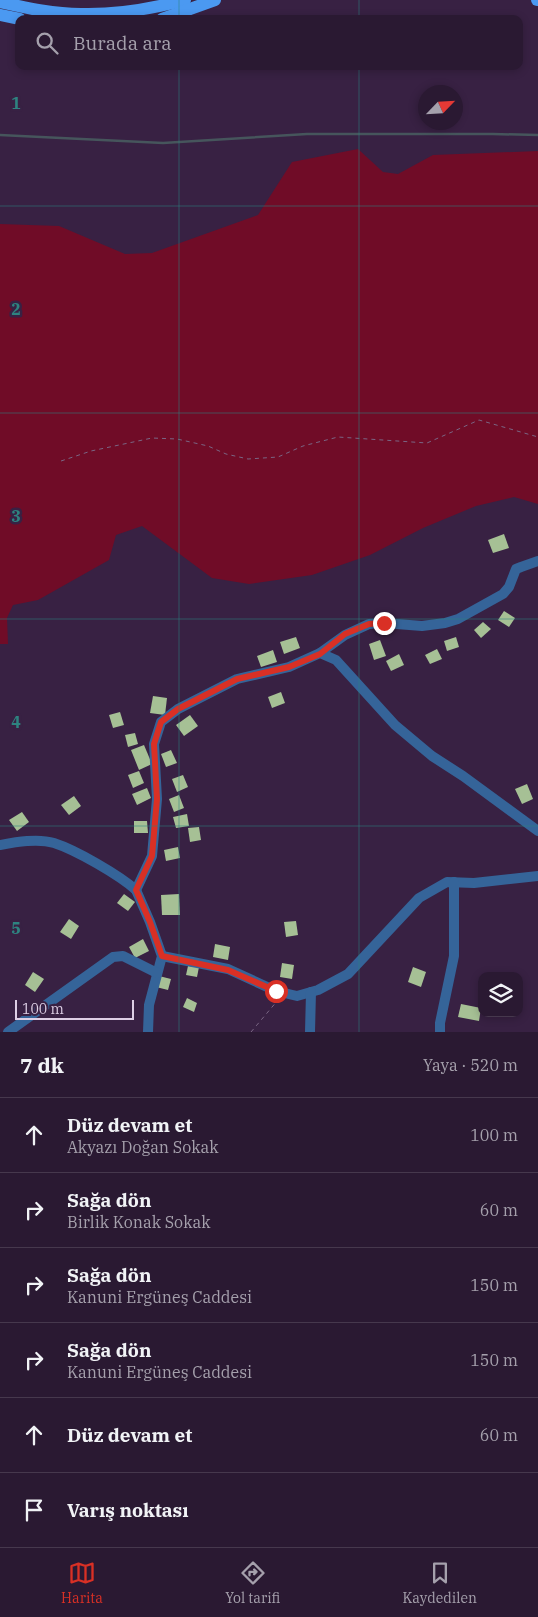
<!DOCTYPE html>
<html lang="tr">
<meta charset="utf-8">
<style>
body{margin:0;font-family:"IBM Plex Serif",serif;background:#32223a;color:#f1f3f6}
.controls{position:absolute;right:15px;bottom:15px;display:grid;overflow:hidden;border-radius:10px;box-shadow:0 2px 8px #0003}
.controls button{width:45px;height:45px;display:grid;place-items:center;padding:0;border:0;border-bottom:1px solid #46384d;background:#2a1932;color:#f1f3f6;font:25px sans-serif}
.compass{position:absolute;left:418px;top:85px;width:45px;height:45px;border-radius:50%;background:#2a1932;box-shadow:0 2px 8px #0003;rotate:65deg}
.scale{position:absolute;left:15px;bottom:12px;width:119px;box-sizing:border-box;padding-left:5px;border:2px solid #ddcfe5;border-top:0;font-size:14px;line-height:18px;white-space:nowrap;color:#ddcfe5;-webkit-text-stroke:4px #382143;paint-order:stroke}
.stop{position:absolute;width:15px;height:15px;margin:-11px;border:4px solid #d93025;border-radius:50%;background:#fff}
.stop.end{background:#d93025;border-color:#fff;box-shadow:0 1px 5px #0008}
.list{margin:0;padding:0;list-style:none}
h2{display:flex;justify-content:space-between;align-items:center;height:65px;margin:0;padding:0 20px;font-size:21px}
h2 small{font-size:16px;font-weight:400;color:#a5a0ac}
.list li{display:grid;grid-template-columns:32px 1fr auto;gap:15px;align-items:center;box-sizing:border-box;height:75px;padding:0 20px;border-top:1px solid #46384d}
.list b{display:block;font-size:19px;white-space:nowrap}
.list p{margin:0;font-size:16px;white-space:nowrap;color:#a5a0ac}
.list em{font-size:16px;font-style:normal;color:#a5a0ac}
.icon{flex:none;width:28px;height:28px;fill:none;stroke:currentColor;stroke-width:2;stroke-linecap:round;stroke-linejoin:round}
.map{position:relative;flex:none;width:538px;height:1032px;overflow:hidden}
.search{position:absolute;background:#2a1932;box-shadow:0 2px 8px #0003;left:15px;right:15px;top:15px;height:55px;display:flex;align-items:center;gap:12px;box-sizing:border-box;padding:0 18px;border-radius:10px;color:#a5a0ac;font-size:19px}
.sheet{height:515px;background:#2a1932}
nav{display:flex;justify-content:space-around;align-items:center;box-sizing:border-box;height:70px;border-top:1px solid #46384d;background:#2a1932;font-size:14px;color:#a5a0ac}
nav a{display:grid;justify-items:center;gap:2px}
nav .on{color:#d93025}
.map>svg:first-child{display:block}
.green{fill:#700c27}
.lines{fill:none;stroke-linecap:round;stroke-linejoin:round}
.stream{stroke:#46555c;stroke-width:2.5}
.building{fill:#a6c095}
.path{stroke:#7a6684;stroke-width:1;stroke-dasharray:4 4;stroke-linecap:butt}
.minor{stroke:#356499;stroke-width:10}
.major{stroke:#4b99f1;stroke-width:12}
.route{stroke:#d93025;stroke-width:6}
.grid{fill:none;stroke:#2e8380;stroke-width:1;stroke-opacity:0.55}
.grid-label{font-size:16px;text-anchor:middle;font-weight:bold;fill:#2e8380;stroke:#382143;stroke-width:5;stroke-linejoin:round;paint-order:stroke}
</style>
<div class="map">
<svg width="538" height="1032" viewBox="0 0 538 1032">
<rect width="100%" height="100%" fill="#382143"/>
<polygon class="green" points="358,149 383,172 398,174 433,155 538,151 538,504 514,497 476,506 423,528 370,555 312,575 249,584 212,578 142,526 116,535 109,560 38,600 13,605 7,618 8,644 0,644 0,224 59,226 125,254 152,253 258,215 292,162"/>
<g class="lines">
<polyline class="stream" points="0,135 163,143 307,134 493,134 538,135"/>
</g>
<g class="building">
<polygon points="504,534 509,548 493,553 488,540"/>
<polygon points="504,611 515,618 509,627 498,620"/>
<polygon points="483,622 491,629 481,638 474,630"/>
<polygon points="296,637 300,648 284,654 280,642"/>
<polygon points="456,637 459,647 447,651 444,641"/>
<polygon points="380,640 386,656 374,660 369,644"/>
<polygon points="437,649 442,659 430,664 425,655"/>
<polygon points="273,650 277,662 261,667 257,656"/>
<polygon points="399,654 404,665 391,671 386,661"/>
<polygon points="281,692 285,703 272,708 268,697"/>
<polygon points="153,696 167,698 165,715 150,713"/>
<polygon points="120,712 124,725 113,728 109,715"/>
<polygon points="190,715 198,726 184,736 176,725"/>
<polygon points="135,733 138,744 128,747 125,735"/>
<polygon points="144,745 152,764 139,770 131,750"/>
<polygon points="171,750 177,763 166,767 161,754"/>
<polygon points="139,771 144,783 133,788 128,775"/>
<polygon points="183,775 188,787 177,792 172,779"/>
<polygon points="527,784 533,799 522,804 515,789"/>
<polygon points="147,788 151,798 137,805 132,794"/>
<polygon points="179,795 184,808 174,812 169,799"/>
<polygon points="74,796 81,806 69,815 61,805"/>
<polygon points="22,812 29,822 17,831 9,820"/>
<polygon points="187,814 189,826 176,828 173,817"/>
<polygon points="134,821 147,821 148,833 134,833"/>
<polygon points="199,827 201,840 190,842 188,828"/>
<polygon points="178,847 180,858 166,861 164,850"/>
<polygon points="124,894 135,902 128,911 117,903"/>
<polygon points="179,894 180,915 162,915 161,895"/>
<polygon points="69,919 79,926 71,939 60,932"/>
<polygon points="296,921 298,935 286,937 284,922"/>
<polygon points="143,939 149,951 135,958 129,947"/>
<polygon points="215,944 230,947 228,960 213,957"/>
<polygon points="282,963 294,965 292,979 280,977"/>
<polygon points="188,966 199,967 197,977 186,975"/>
<polygon points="413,967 426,972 421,987 408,982"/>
<polygon points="33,972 44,979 35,992 25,985"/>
<polygon points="159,976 171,979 168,990 156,987"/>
<polygon points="187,998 197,1003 194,1012 183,1007"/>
<polygon points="461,1004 481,1008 479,1021 458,1017"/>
</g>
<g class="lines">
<g class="path">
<polyline points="61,461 91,451 152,438 177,439 208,446 226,454 248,459 278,457 303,446 338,437 427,443 479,420 538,437"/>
<polyline points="251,1032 278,1000"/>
</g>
<g class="minor">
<polyline points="320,653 345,635 369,624 384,623 422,626 445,623 458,619 503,594 509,587 516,569 521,567 538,561"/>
<path d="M0,845C16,842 38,838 54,843C76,850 119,875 136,890L152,856L157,799L154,744L161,722L178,709L237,679L289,667L320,653L336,660L395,725L432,756L463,776L538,831"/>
<polyline points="136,890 150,922 162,956 149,1005 148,1032"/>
<polyline points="162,956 228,969 276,991 297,996 318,990 348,974 419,898 447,882 474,883 538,876"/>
<polyline points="8,1032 113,957 123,956 157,973"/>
<polyline points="310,1032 311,992"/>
<polyline points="440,1032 440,1023 454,956 454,882"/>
</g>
<g class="major">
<polyline points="537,0 538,0"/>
<path d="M0,2C27,8 53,14 81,14C116,15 151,9 185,0"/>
<polyline points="0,15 20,19"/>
<polyline points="162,19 215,0"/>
</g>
</g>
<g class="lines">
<polyline class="route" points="276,991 228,970 162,956 150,922 136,890 152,856 157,799 154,744 161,722 178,709 237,679 289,667 320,654 345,634 369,624 384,623"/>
</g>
<path class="grid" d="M179,0V19M359,0V19M179,66V1032M359,66V1032M0,206H538M0,413H538M0,619H538M0,826H538"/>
<g class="grid-label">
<text x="16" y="109">1</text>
<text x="16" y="315">2</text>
<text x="16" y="522">3</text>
<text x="16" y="728">4</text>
<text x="16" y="934">5</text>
</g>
</svg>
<div class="controls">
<button><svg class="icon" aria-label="layers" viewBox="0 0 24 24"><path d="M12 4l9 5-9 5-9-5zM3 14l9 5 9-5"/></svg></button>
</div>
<svg class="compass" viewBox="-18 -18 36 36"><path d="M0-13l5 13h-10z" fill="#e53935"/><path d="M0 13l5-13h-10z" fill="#a5a0ac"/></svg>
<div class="scale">100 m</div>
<div class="stop" style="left:276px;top:991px"></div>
<div class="stop end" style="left:384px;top:623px"></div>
<div class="search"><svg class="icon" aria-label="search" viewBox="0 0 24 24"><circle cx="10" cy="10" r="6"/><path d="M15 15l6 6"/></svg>Burada ara</div>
</div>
<section class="sheet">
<h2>7 dk<small>Yaya · 520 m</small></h2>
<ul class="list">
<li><svg class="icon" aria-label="ahead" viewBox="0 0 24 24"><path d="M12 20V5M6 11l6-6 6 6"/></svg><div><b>Düz devam et</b><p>Akyazı Doğan Sokak</p></div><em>100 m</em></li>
<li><svg class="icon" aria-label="right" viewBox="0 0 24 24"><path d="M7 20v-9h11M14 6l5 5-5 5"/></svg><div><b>Sağa dön</b><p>Birlik Konak Sokak</p></div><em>60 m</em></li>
<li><svg class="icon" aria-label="right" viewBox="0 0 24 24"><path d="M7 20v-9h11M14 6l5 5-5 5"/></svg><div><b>Sağa dön</b><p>Kanuni Ergüneş Caddesi</p></div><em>150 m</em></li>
<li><svg class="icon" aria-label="right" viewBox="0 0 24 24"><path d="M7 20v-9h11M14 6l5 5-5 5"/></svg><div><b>Sağa dön</b><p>Kanuni Ergüneş Caddesi</p></div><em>150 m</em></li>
<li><svg class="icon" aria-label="ahead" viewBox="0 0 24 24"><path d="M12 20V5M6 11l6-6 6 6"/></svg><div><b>Düz devam et</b></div><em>60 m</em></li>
<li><svg class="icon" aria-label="arrive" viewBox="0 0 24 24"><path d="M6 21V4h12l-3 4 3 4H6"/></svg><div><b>Varış noktası</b></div></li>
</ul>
</section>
<nav>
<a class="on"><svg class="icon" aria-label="map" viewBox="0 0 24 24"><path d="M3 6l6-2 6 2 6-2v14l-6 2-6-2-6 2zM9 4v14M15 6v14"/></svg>Harita</a>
<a><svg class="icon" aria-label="directions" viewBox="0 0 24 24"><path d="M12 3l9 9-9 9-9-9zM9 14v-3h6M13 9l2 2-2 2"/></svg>Yol tarifi</a>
<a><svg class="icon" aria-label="saved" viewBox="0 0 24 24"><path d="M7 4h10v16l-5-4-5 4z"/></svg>Kaydedilen</a>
</nav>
